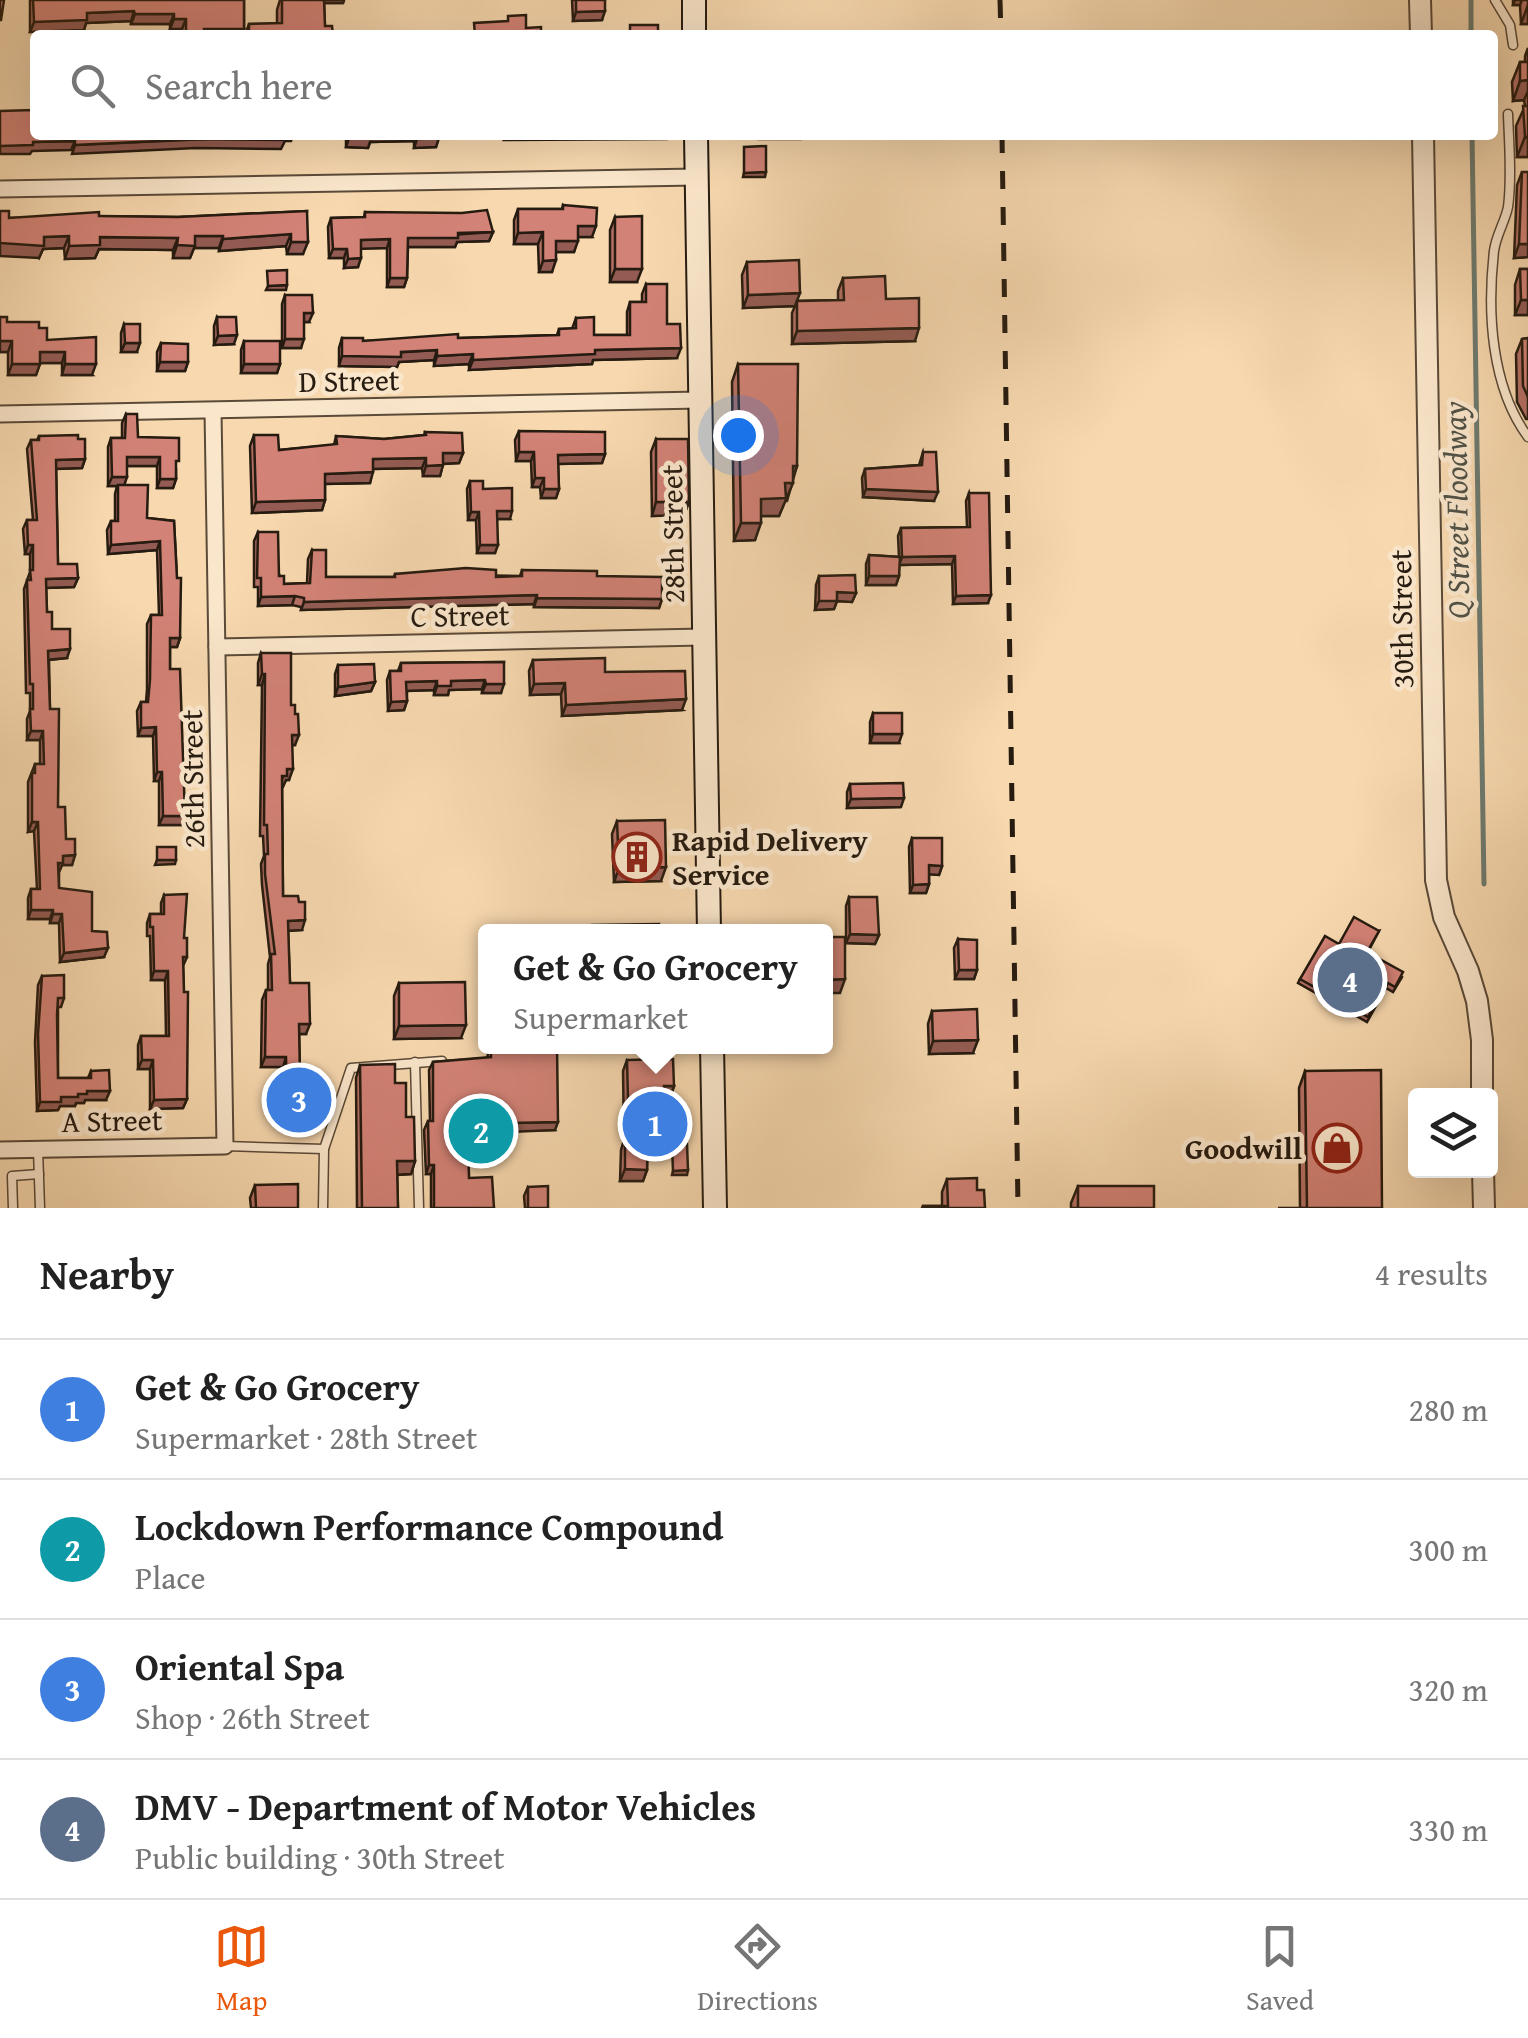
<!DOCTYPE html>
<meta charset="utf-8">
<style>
body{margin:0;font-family:"Gentium Book Plus",serif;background:#f2f2f2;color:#222}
.controls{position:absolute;right:30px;bottom:30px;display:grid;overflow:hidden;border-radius:10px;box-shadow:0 10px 40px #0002}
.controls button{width:90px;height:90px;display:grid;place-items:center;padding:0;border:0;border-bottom:2px solid #e0e0e0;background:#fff;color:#222;font:50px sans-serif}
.you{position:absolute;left:738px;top:435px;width:35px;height:35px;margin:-25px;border:8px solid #fff;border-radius:50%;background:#1a73e8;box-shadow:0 0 0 15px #1a73e833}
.badge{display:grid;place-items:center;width:65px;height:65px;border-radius:50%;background:#ea580c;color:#fff;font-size:32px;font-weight:700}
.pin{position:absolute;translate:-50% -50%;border:5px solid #fff;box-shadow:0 2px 10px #0006}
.popup{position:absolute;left:478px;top:924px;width:355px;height:130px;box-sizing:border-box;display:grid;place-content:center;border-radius:10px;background:#fff;filter:drop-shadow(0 2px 8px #0005);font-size:32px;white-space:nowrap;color:#767676}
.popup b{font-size:38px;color:#222}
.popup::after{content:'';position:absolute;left:50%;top:100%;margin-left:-20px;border:20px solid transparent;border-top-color:#fff}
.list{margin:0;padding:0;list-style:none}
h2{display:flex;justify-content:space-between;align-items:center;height:130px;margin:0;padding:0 40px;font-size:42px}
h2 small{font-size:32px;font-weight:400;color:#767676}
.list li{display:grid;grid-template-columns:65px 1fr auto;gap:30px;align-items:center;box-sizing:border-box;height:140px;padding:0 40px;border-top:2px solid #e0e0e0}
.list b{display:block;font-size:38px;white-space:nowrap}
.list p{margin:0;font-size:32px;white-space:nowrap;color:#767676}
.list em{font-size:32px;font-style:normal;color:#767676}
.icon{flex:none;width:55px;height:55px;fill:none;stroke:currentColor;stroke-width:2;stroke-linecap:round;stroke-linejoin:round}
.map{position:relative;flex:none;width:1528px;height:1208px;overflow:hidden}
.search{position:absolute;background:#fff;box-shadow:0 10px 40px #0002;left:30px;right:30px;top:30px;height:110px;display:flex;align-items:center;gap:25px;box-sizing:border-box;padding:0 35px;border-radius:10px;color:#767676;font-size:38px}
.sheet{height:690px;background:#fff}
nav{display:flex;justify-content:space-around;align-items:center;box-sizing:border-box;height:140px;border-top:2px solid #e0e0e0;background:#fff;font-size:28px;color:#767676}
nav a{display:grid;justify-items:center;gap:5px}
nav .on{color:#ea580c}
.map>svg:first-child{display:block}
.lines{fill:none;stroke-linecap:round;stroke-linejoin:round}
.stream{stroke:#6d7a6f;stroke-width:5}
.service-casing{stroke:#5a4a38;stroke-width:11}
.minor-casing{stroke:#5a4a38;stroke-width:19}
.tertiary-casing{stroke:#5a4a38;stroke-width:24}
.secondary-casing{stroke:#261b10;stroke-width:26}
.service{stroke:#fae6cb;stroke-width:8}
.minor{stroke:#fae6cb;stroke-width:15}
.tertiary{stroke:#fae6cb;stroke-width:20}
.secondary{stroke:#fae6cb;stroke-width:22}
.rail{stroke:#261b10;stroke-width:5;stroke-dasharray:18 18;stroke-linecap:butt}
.wall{fill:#b57065;stroke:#261b10;stroke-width:2.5}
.shaded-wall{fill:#935b53;stroke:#261b10;stroke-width:2.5}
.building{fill:#d28276;stroke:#261b10;stroke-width:2.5}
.labels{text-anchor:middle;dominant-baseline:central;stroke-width:9;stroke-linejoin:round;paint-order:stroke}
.street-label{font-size:30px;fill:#261b10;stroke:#fae6cb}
.poi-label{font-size:30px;font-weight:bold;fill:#261b10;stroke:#fae6cb;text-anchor:start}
.water-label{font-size:32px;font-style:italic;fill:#505247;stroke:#fae6cb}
</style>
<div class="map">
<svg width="1528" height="1208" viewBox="0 0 1528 1208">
<rect width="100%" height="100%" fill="#f7d8af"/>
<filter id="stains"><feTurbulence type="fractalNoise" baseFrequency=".002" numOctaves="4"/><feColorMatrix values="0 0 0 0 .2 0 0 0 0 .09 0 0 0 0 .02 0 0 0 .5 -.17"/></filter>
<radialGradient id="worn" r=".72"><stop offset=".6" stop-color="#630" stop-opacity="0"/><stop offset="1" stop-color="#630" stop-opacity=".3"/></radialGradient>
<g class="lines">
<g class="stream">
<polyline points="1471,0 1471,35"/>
<polyline points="1472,135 1484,884"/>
</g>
<g class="service-casing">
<g id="service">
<polyline points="1495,0 1510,25 1513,45"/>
<path d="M1508,114C1509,144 1512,177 1508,207C1505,222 1496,235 1494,251C1487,312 1491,387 1528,437"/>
<polyline points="415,1062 419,1208"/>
<polyline points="225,1146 324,1149"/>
<polyline points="38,1149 40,1208"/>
<polyline points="13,1208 12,1176 39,1174"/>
<polyline points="323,1208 324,1149 351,1068 442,1061"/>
</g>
</g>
<g class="minor-casing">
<g id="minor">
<polyline points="0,189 696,177"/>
<polyline points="0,414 700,400"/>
<polyline points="217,647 703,637"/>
<polyline points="0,1150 225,1146 213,411"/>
</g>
</g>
<g class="tertiary-casing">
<g id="tertiary">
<polyline points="1420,0 1421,35"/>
<polyline points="1423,135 1436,880 1444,917 1468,971 1477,1001 1482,1040 1482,1096"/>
<polyline points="1483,1170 1484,1208"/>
</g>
</g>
<g class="secondary-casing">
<g id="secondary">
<polyline points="694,0 694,35"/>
<polyline points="696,135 709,932"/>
<polyline points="712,1046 715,1208"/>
</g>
</g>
<use href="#service" class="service"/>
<use href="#minor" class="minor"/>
<use href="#tertiary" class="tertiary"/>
<use href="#secondary" class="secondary"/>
<g class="rail">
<polyline points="1000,0 1001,35"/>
<polyline points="1002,135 1018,1208"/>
</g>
</g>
<g class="wall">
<polygon points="30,0 244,0 244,29 241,35 182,35 182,29 170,29 170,24 131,24 131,21 86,23 84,30 30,32"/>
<polygon points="280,0 344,0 343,3 324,3 325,26 333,35 245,35 249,24 277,24 277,10"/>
<polygon points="572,0 605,0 602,20 573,21"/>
<polygon points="1513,0 1528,0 1528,24 1521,24 1520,5 1513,5"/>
<polygon points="1528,48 1528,157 1517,157 1516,126 1525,106 1524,100 1513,101 1512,82 1520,62 1525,62 1525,56"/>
<polygon points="346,135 439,135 436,147 414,148 414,141 370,142 368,148 346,147"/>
<polygon points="1522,172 1528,257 1514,258 1517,185"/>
<polygon points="563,205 592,237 578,237 574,252 556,252 552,272 539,272 538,244 514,244 514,220 518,209 562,209"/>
<polygon points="307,211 303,254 287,254 286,246 219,251 219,248 194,248 190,258 173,258 173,250 99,249 95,258 65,259 64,248 43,249 39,258 9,218 99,216 178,217"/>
<polygon points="365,212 493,232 489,241 457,242 455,247 408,247 407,278 404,287 387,287 387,248 361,248 358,267 344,268 344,258 329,258 328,227 331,218 364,217"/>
<polygon points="615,217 637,282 610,282 610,230"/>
<polygon points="747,262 797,301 838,300 838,291 843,278 886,299 915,341 792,344 792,313 795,306 743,308 742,275"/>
<polygon points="1520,269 1528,269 1528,315 1515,315 1515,285"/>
<polygon points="646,284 667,324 677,358 593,360 592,364 469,370 469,364 434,366 434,360 399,362 397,367 339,366 339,348 342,338 363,341 557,335 559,329 572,329 576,318 594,335 627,335 627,312 630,302 642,302 642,294"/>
<polygon points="285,295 309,322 304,322 301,348 282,348 282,304"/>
<polygon points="0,317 7,322 39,328 47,340 92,375 62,375 62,363 40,363 36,375 8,375 8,352 0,352"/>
<polygon points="217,317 234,344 214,345 214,326"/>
<polygon points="124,324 137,352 121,352 121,333"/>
<polygon points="1528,338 1528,419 1526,419 1517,402 1516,354 1522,339"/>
<polygon points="244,341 280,364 277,373 241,373 241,350"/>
<polygon points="161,343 188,362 185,371 157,371 157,352"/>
<polygon points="738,364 797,466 787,501 785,501 779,516 761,516 755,540 734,541 732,382"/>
<polygon points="126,414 138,437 176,469 176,479 173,488 157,488 157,466 127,466 124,485 147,518 174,521 180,638 177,647 170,647 170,669 185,816 182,825 159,825 159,781 154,781 153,736 138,736 137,711 141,702 146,702 147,689 147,624 151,615 159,615 157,550 108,554 107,530 111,521 115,521 115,494 117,486 108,486 108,447 111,438 122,438 122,423"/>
<polygon points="519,431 605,454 602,463 558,464 559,489 556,498 541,498 540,487 532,487 531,461 516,461 515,440"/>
<polygon points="425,432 463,453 459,463 443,464 440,476 423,476 422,468 373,469 370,483 325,484 325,500 322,510 252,513 250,446 254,435 279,450 334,445 336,436 384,439 424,435"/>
<polygon points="39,436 78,439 85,459 82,468 56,469 58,564 78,578 74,587 46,588 47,612 52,629 67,658 49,660 50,709 58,807 66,839 75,855 72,865 62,865 59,872 59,888 92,931 104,957 60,962 59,923 50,923 50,919 28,919 28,898 31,889 37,889 34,831 28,832 28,782 35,764 40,764 40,740 27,740 27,719 30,711 30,693 26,693 24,589 30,572 30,554 25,554 23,529 27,520 33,520 27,449 31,440 37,440"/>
<polygon points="656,439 689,502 684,515 652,516 651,452"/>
<polygon points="923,452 934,501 863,497 862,478 865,469 919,465"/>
<polygon points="470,481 483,489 510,519 497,519 495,553 477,553 476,520 468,520 467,489"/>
<polygon points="969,493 988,603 953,604 952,564 899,565 899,576 896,585 866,585 866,564 869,555 899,557 898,536 901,528 967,527 966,501"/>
<polygon points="258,532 284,584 307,583 308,559 312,550 326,577 394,577 395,574 520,576 522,570 597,576 662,599 659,608 534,607 534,604 301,610 301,607 292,605 258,606 258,587 254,587 254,541"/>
<polygon points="819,576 856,593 852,602 837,601 834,609 815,610 816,585"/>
<polygon points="261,653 291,705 295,745 292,745 289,780 286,780 282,787 283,896 302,930 288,931 290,983 306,1034 299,1034 300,1076 316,1125 283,1125 283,1067 261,1067 262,1000 266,990 268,990 268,964 270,957 262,885 261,864 264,856 263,836 260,836 262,685 258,685 258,663"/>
<polygon points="533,660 605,672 682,710 562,716 561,694 530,695 529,671"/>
<polygon points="504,662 501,693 482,693 482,689 449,690 448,695 434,695 434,690 407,691 407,701 404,710 388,711 387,680 390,671 398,671 401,663"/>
<polygon points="338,665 375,682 371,691 335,696 335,674"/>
<polygon points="873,713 899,743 870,743 870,722"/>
<polygon points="850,784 901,807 847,808 847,792"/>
<polygon points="617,821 661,881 614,882 612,834"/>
<polygon points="912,838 942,866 939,875 929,874 929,884 926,893 910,893 909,847"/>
<polygon points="164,895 184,938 187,957 183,966 187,1099 183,1108 150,1109 150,1069 138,1069 138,1045 141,1036 166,1036 165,980 151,980 150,936 147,936 147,923 150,914 161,914 161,903"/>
<polygon points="849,897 879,935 875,944 846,943 846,906"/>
<polygon points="1379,931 1368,952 1402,977 1393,992 1386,988 1367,1022 1298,983 1300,979 1339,944"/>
<polygon points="958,939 977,970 974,979 955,979 954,948"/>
<polygon points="42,976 64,998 61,1007 58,1007 58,1078 88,1078 91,1071 106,1100 85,1100 84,1103 76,1103 75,1106 60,1106 58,1110 37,1111 35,1042 38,985"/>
<polygon points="399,983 461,1038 394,1039 394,996"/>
<polygon points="932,1011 973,1053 929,1054 928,1024"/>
<polygon points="490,1046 555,1130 512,1131 509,1145 468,1146 469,1178 494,1208 431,1208 431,1174 426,1174 424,1130 428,1121 430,1121 429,1070 433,1062 487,1058"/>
<polygon points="627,1060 674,1086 670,1098 664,1098 665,1135 661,1147 647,1147 647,1170 643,1181 620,1181 621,1150 624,1140 623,1071"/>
<polygon points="360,1065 395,1083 406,1117 415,1161 411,1174 397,1175 398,1208 357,1208 356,1078"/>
<polygon points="1305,1071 1382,1208 1300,1208 1299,1088"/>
<polygon points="947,1179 977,1190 985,1208 922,1208 923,1206 942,1206 942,1192"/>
<polygon points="255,1185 298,1208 251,1208 250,1198"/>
<polygon points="1078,1186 1154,1208 1071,1208 1071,1203"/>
<polygon points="528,1187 548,1208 525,1208 524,1196"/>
</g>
<g class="shaded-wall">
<polygon points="322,0 344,0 343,3 321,3"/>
<polygon points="1515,0 1522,0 1520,5 1513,5"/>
<polygon points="1528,5 1528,24 1521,24"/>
<polygon points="134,11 131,21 86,23 84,30 30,32 34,22 87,13"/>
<polygon points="605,11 602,20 573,21 576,12"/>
<polygon points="135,14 174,14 170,24 131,24"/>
<polygon points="174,19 186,19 182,29 170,29"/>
<polygon points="204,29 244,29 241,35 202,35"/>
<polygon points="1528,80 1528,91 1524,100 1513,101 1520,81"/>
<polygon points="293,135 291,141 285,141 281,149 196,148 72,154 75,145"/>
<polygon points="371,135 416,135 414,141 370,142 368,148 346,147 349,138"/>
<polygon points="506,135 669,135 667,139 504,140"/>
<polygon points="760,135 802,135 801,139 759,139"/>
<polygon points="1525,137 1528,137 1528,157 1517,157"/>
<polygon points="439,138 436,147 414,148 417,139"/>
<polygon points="75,141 71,150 32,151 30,154 0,154 0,146 33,142"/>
<polygon points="766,172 765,177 743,177 744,173"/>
<polygon points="578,226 596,226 592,237 574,237"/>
<polygon points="493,232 489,241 457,242 455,247 404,247 408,238"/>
<polygon points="543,232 538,244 514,244 518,233"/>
<polygon points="291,234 286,246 219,251 223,239"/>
<polygon points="69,236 64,248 43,249 39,258 0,256 0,243 44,237"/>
<polygon points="195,236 223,236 219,248 194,248 190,258 173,258 177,245"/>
<polygon points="100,237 178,238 173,250 99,249 95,258 65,259 69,246"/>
<polygon points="390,239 387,248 357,249 361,240"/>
<polygon points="556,241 578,241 574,252 552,252"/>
<polygon points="291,242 308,242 303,254 287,254"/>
<polygon points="1519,244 1528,244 1528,257 1514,258"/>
<polygon points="333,249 347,249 344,258 329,258"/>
<polygon points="361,258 358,267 344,268 348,259"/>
<polygon points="556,260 552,272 539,272 543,261"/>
<polygon points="615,269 642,269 637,282 610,282"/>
<polygon points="390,278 407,278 404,287 387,287"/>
<polygon points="287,285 286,290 266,290 268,286"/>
<polygon points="800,293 795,306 743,308 748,295"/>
<polygon points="1521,300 1528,300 1528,315 1515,315"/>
<polygon points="304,313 313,313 309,322 301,322"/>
<polygon points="919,328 915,341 792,344 797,331"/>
<polygon points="237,335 234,344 214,345 218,336"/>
<polygon points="285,339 304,339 301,348 282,348"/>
<polygon points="0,341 12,341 8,352 0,352"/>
<polygon points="125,343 140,343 137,352 121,352"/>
<polygon points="681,348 677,358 593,360 592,364 469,370 473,360 595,350"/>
<polygon points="437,350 434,360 399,362 397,367 339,366 342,356"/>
<polygon points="40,352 65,352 62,363 36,363"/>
<polygon points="473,354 469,364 434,366 437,356"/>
<polygon points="160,362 188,362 185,371 157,371"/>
<polygon points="12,364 40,364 36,375 8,375"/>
<polygon points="65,364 96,364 92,375 62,375"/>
<polygon points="244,364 280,364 277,373 241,373"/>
<polygon points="519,452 534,452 531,461 516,461"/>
<polygon points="443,453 463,453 459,463 439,464"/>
<polygon points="605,454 602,463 555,464 558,455"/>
<polygon points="127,457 160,457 157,466 124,466"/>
<polygon points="426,458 422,468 369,469 373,459"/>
<polygon points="85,459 82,468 53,469 56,460"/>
<polygon points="443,465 440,476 423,476 426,466"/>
<polygon points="793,466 797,466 791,483 793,483 779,516 754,516 761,499"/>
<polygon points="373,472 370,483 321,484 325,474"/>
<polygon points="112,477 127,477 124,486 108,486"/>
<polygon points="535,478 544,478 540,487 532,487"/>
<polygon points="160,479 176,479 173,488 157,488"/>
<polygon points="544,489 559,489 556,498 541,498"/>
<polygon points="866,489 938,492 934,501 863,497"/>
<polygon points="325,500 322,510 252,513 256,502"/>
<polygon points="656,502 689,502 684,515 652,516"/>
<polygon points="497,511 512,511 510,519 494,519"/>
<polygon points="471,512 479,512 476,520 468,520"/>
<polygon points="741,523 761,523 755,540 734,541"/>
<polygon points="160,541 157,550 108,554 111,545"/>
<polygon points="28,545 33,545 30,554 25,554"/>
<polygon points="480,545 498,545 495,553 477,553"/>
<polygon points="955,556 952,564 899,565 902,557"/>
<polygon points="869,576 899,576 896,585 866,585"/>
<polygon points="78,578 74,587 43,588 46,579"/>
<polygon points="837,592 856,593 852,602 837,601 834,609 815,610 819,601"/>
<polygon points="537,595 534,604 301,610 304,602"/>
<polygon points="991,595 988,603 953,604 956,596"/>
<polygon points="295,596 292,605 258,606 261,597"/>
<polygon points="537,598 662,599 659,608 534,607"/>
<polygon points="170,638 180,638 177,647 167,647"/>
<polygon points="70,649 67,658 45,660 48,651"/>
<polygon points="262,674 265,674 262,685 258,685"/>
<polygon points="485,680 482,689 449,690 448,695 434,695 437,686 451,681"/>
<polygon points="437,681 434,690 403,691 406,682"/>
<polygon points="375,682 371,691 335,696 338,687"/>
<polygon points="565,683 561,694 530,695 534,684"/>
<polygon points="486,684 504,684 501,693 482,693"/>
<polygon points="686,699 682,710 562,716 566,705"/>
<polygon points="407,701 404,710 388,711 391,702"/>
<polygon points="156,727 153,736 138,736 141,728"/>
<polygon points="31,731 43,731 40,740 27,740"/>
<polygon points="873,734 902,734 899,743 870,743"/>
<polygon points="292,735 299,735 295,745 288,745"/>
<polygon points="287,769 293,769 289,780 286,780 283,787 278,787"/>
<polygon points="157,772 162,772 159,781 154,781"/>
<polygon points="904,798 901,807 847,808 851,799"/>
<polygon points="163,816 185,816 182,825 159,825"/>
<polygon points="32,822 38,822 34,831 28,832"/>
<polygon points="75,855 72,865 62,865 59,872 55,872 63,856"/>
<polygon points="157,860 176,860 175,864 155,865"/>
<polygon points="929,865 942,866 939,875 925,874"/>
<polygon points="666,867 661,881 614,882 619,868"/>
<polygon points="929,884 926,893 910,893 913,885"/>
<polygon points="31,910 53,910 50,919 28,919"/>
<polygon points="53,914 62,914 59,923 50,923"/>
<polygon points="305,920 302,930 284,931 288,921"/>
<polygon points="850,934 879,935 875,944 846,943"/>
<polygon points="108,948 104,957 60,962 64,953"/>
<polygon points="959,970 977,970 974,979 955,979"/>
<polygon points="154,971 168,971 165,980 151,980"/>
<polygon points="845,979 840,993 825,993 825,980"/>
<polygon points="299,1024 310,1024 306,1034 295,1034"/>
<polygon points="466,1025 461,1038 394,1039 399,1026"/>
<polygon points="978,1040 973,1053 929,1054 933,1041"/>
<polygon points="265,1057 286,1057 283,1067 261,1067"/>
<polygon points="142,1060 153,1060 150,1069 138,1069"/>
<polygon points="664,1086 674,1086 670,1098 660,1098"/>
<polygon points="87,1091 110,1091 106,1100 85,1100 84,1103 76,1103 75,1106 60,1106 58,1110 37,1111 40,1102"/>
<polygon points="187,1099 183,1108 150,1109 154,1100"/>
<polygon points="287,1115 320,1115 316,1125 283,1125"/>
<polygon points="558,1122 555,1130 509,1132 512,1123"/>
<polygon points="665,1135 661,1147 643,1147 648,1136"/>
<polygon points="512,1136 509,1145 465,1146 468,1137"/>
<polygon points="397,1161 415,1161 411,1174 392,1175"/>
<polygon points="429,1165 434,1165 431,1174 426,1174"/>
<polygon points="625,1169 647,1170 643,1181 620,1181"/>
<polygon points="688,1170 687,1175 672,1175 673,1171"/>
</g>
<g class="building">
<polygon points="0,0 4,0 1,20 0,20"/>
<polygon points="33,0 244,0 244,29 204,29 204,35 186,35 186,19 174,19 174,14 135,14 134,11 87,13 87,20 34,22"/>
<polygon points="282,0 324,0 325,26 332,26 333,35 249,35 249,24 282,23"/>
<polygon points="576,0 605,0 605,11 576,12"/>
<polygon points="526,15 526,28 541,27 541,35 475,35 474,23 508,21 508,16"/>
<rect x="630" y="25" width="28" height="10"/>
<polygon points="1520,62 1528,62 1528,80 1520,81"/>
<polygon points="1523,106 1528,106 1528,137 1525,137"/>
<polygon points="33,110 35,135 285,135 285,140 199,139 75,145 75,141 33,142 33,145 0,146 0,111"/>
<polygon points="350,135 372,135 372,139 349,138"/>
<polygon points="417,135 439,135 439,138 417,139"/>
<polygon points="766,146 766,172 744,173 744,147"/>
<polygon points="1522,172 1528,172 1528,244 1519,244"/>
<polygon points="563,205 597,208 596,226 578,226 578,241 556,241 556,260 543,261 543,232 518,233 518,209 563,209"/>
<polygon points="487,210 493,232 458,233 458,238 408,238 407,278 390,278 390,239 361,240 361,258 348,259 347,249 333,249 331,218 365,217 365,212 462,213"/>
<polygon points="0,211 9,211 9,218 99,212 99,216 178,217 307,211 308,242 291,242 291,234 223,239 223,236 195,236 195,246 177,245 178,238 100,237 100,245 69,246 69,236 44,237 44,246 0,243"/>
<polygon points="642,216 642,269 615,269 615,217"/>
<polygon points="799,260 800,293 748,295 747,262"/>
<polygon points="1520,269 1528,269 1528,300 1521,300"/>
<polygon points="287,270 287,285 268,286 267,271"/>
<polygon points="885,276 886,299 919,298 919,328 797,331 797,301 844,300 843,278"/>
<polygon points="646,284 667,284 667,324 680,324 681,348 595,350 595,354 473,360 473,354 437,356 437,350 401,352 401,357 342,356 342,338 363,338 363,341 458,334 458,338 559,335 559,329 576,328 576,318 594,317 594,335 630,335 630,302 646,302"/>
<polygon points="285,295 312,295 313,313 304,313 304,339 285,339"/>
<polygon points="0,317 7,317 7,322 39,322 39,328 47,328 47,340 96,337 96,364 65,364 65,352 40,352 40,364 12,364 12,341 0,341"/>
<polygon points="217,317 236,317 237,335 218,336"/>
<polygon points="124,324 140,324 140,343 125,343"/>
<polygon points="1528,338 1528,397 1523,386 1522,339"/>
<rect x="244" y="341" width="36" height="23"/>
<polygon points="161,343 188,344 188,362 160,362"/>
<polygon points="738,364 798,364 797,466 793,466 793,483 785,483 786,498 761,499 761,523 741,523"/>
<polygon points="126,414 137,414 138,437 179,438 179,461 176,461 176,479 160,479 160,457 127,457 127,477 112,477 111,438 125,438"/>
<polygon points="519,431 605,432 605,454 558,455 559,489 544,489 544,478 535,478 534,452 519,452"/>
<polygon points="425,432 462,433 463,453 443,453 443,465 426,466 426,458 373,459 373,472 325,474 325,500 256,502 254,435 278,435 279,450 337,444 336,436 384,439 426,435"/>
<polygon points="78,435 78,439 85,439 85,459 56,460 58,564 77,564 78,578 46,579 47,612 52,612 52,629 70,629 70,649 48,651 50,709 59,709 58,807 65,807 66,839 75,839 75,855 63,856 63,863 58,863 59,888 92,892 92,931 107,932 108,948 64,953 62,914 53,914 53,910 31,910 31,889 40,889 38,822 32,822 32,773 35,773 35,764 44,764 43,731 31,731 30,709 33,709 33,684 30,684 27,580 31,580 30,570 33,570 33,545 28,545 27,520 37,520 31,440 39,440 39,436"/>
<polygon points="656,439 688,439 689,502 656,502"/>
<polygon points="923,452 936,452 938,492 866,489 865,469 922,465"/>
<polygon points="470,481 483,481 483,489 512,488 512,511 497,511 498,545 480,545 479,512 471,512"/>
<polygon points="118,485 148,485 147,518 174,521 177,578 181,578 180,638 170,638 170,669 180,669 185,816 163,816 162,772 157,772 156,727 141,728 141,702 148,702 150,680 151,615 162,615 160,541 111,545 111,521 118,521"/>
<polygon points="969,493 989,493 991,595 956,596 955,556 902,557 901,528 970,527"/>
<polygon points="258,532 278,532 279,576 284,576 284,584 310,583 312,550 326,550 326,577 395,577 395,574 466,568 496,570 496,577 522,576 522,570 597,571 597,576 662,577 662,599 537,598 537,595 304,602 304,598 295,596 261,597 261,578 257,578"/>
<polygon points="869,555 900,557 899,576 869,576"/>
<polygon points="855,575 856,593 837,592 837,601 819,601 819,576"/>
<polygon points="261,653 291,653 291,705 295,705 295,714 298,714 299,735 292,735 293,769 287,769 287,776 282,776 283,896 298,896 299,902 305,902 305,920 288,921 290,983 309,983 310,1024 299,1024 300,1076 319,1076 320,1115 287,1115 286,1057 265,1057 266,990 272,990 271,954 275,954 265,874 265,854 268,854 267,825 264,825 265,674 262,674"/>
<polygon points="605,658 605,672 685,671 686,699 566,705 565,683 534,684 533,660"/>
<polygon points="504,662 504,684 486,684 485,680 451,681 451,686 437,686 437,681 406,682 407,701 391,702 390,671 401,671 401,663"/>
<polygon points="374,664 375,682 338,687 338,665"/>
<rect x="873" y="713" width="29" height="21"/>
<polygon points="903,783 904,798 851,799 850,784"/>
<polygon points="665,820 666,867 619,868 617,821"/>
<polygon points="912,838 942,838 942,866 929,865 929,884 913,885"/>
<rect x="157" y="847" width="19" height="13"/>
<polygon points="187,894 184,938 187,938 187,957 183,957 184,992 188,992 187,1099 154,1100 153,1060 142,1060 141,1036 169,1036 168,971 154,971 153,927 150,927 150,914 164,914 164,895"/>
<polygon points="849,897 877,897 879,935 850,934"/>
<polygon points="1354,917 1379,931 1367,952 1403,972 1395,987 1388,983 1368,1017 1300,979 1325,936 1339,944"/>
<polygon points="659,924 659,932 592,932 592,925"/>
<polygon points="825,937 845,937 845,979 825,980"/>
<polygon points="958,939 977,940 977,970 959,970"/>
<polygon points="64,975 64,998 58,998 57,1015 58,1078 91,1078 91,1071 109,1070 110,1091 87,1091 87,1094 78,1094 78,1097 61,1097 61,1102 40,1102 38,1034 42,976"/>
<polygon points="465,982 466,1025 399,1026 399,983"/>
<polygon points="977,1009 978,1040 933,1041 932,1011"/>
<polygon points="491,1046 557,1046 558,1122 512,1123 512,1136 468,1137 469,1178 492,1177 494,1208 434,1208 434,1165 429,1165 428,1121 433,1121 433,1062 491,1057"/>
<polygon points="673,1059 674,1086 664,1086 665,1135 648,1136 647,1170 625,1169 625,1138 629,1138 627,1060"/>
<polygon points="395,1064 395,1083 406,1083 406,1117 414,1117 415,1161 397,1161 398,1208 362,1208 360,1065"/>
<polygon points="1381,1070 1382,1208 1278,1208 1307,1208 1305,1071"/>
<polygon points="687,1144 688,1170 673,1171 672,1145"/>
<polygon points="977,1178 977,1190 984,1190 985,1208 923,1208 923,1206 948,1206 947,1179"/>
<polygon points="298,1184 298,1208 256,1208 255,1185"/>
<polygon points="548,1186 548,1208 528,1208 528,1187"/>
<rect x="1078" y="1186" width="76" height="22"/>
</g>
<defs>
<g id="building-ring" transform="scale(2.5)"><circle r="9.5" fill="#fae6cb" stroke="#8f2418" stroke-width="1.5"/><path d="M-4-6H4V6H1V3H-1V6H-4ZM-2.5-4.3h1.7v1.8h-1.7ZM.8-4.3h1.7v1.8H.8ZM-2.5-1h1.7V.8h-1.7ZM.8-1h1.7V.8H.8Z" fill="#8f2418"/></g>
<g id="shop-ring" transform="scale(2.5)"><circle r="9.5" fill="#fae6cb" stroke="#8f2418" stroke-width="1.5"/><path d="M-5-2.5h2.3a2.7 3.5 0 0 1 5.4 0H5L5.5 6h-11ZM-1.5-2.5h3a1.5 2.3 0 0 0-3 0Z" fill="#8f2418"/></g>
</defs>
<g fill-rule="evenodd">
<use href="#building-ring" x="637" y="857"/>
<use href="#shop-ring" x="1337" y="1148"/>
</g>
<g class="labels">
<g class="street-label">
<text transform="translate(349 380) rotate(-1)">D Street</text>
<text transform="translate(672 534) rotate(-91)">28th Street</text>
<text transform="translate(460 615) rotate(-1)">C Street</text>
<text transform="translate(1401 619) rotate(-91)">30th Street</text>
<text transform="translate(192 779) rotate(-91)">26th Street</text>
<text transform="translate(112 1120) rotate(-1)">A Street</text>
</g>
<g class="poi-label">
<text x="672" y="840">Rapid Delivery<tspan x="672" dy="34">Service</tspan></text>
<text x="1302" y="1148" text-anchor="end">Goodwill</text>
</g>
<g class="water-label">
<text transform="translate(1456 510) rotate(-91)">Q Street Floodway</text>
</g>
</g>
<rect width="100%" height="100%" filter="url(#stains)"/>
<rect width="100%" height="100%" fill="url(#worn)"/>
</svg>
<div class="controls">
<button><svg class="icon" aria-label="layers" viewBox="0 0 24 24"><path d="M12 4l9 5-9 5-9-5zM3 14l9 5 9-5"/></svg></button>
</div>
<div class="you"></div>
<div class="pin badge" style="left:655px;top:1124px;background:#3f7fe0">1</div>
<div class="popup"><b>Get &amp; Go Grocery</b>Supermarket</div>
<div class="pin badge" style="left:481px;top:1131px;background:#0f9aa8">2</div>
<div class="pin badge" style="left:299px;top:1100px;background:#3f7fe0">3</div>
<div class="pin badge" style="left:1350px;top:980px;background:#5c6f8a">4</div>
<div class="search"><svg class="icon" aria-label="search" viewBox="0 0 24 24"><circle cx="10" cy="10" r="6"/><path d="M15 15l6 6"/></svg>Search here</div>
</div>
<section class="sheet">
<h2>Nearby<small>4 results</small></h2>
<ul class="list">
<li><span class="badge" style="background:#3f7fe0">1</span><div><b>Get &amp; Go Grocery</b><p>Supermarket · 28th Street</p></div><em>280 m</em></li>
<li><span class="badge" style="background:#0f9aa8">2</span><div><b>Lockdown Performance Compound</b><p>Place</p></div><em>300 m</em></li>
<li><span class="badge" style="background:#3f7fe0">3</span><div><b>Oriental Spa</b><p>Shop · 26th Street</p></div><em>320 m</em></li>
<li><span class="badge" style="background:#5c6f8a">4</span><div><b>DMV - Department of Motor Vehicles</b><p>Public building · 30th Street</p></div><em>330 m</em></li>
</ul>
</section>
<nav>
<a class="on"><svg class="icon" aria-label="map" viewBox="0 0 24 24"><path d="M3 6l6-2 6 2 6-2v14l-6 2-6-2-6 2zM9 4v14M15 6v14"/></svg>Map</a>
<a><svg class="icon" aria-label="directions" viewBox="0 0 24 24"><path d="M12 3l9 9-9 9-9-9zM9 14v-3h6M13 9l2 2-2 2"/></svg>Directions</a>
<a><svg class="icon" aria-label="saved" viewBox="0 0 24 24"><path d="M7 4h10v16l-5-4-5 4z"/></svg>Saved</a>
</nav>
